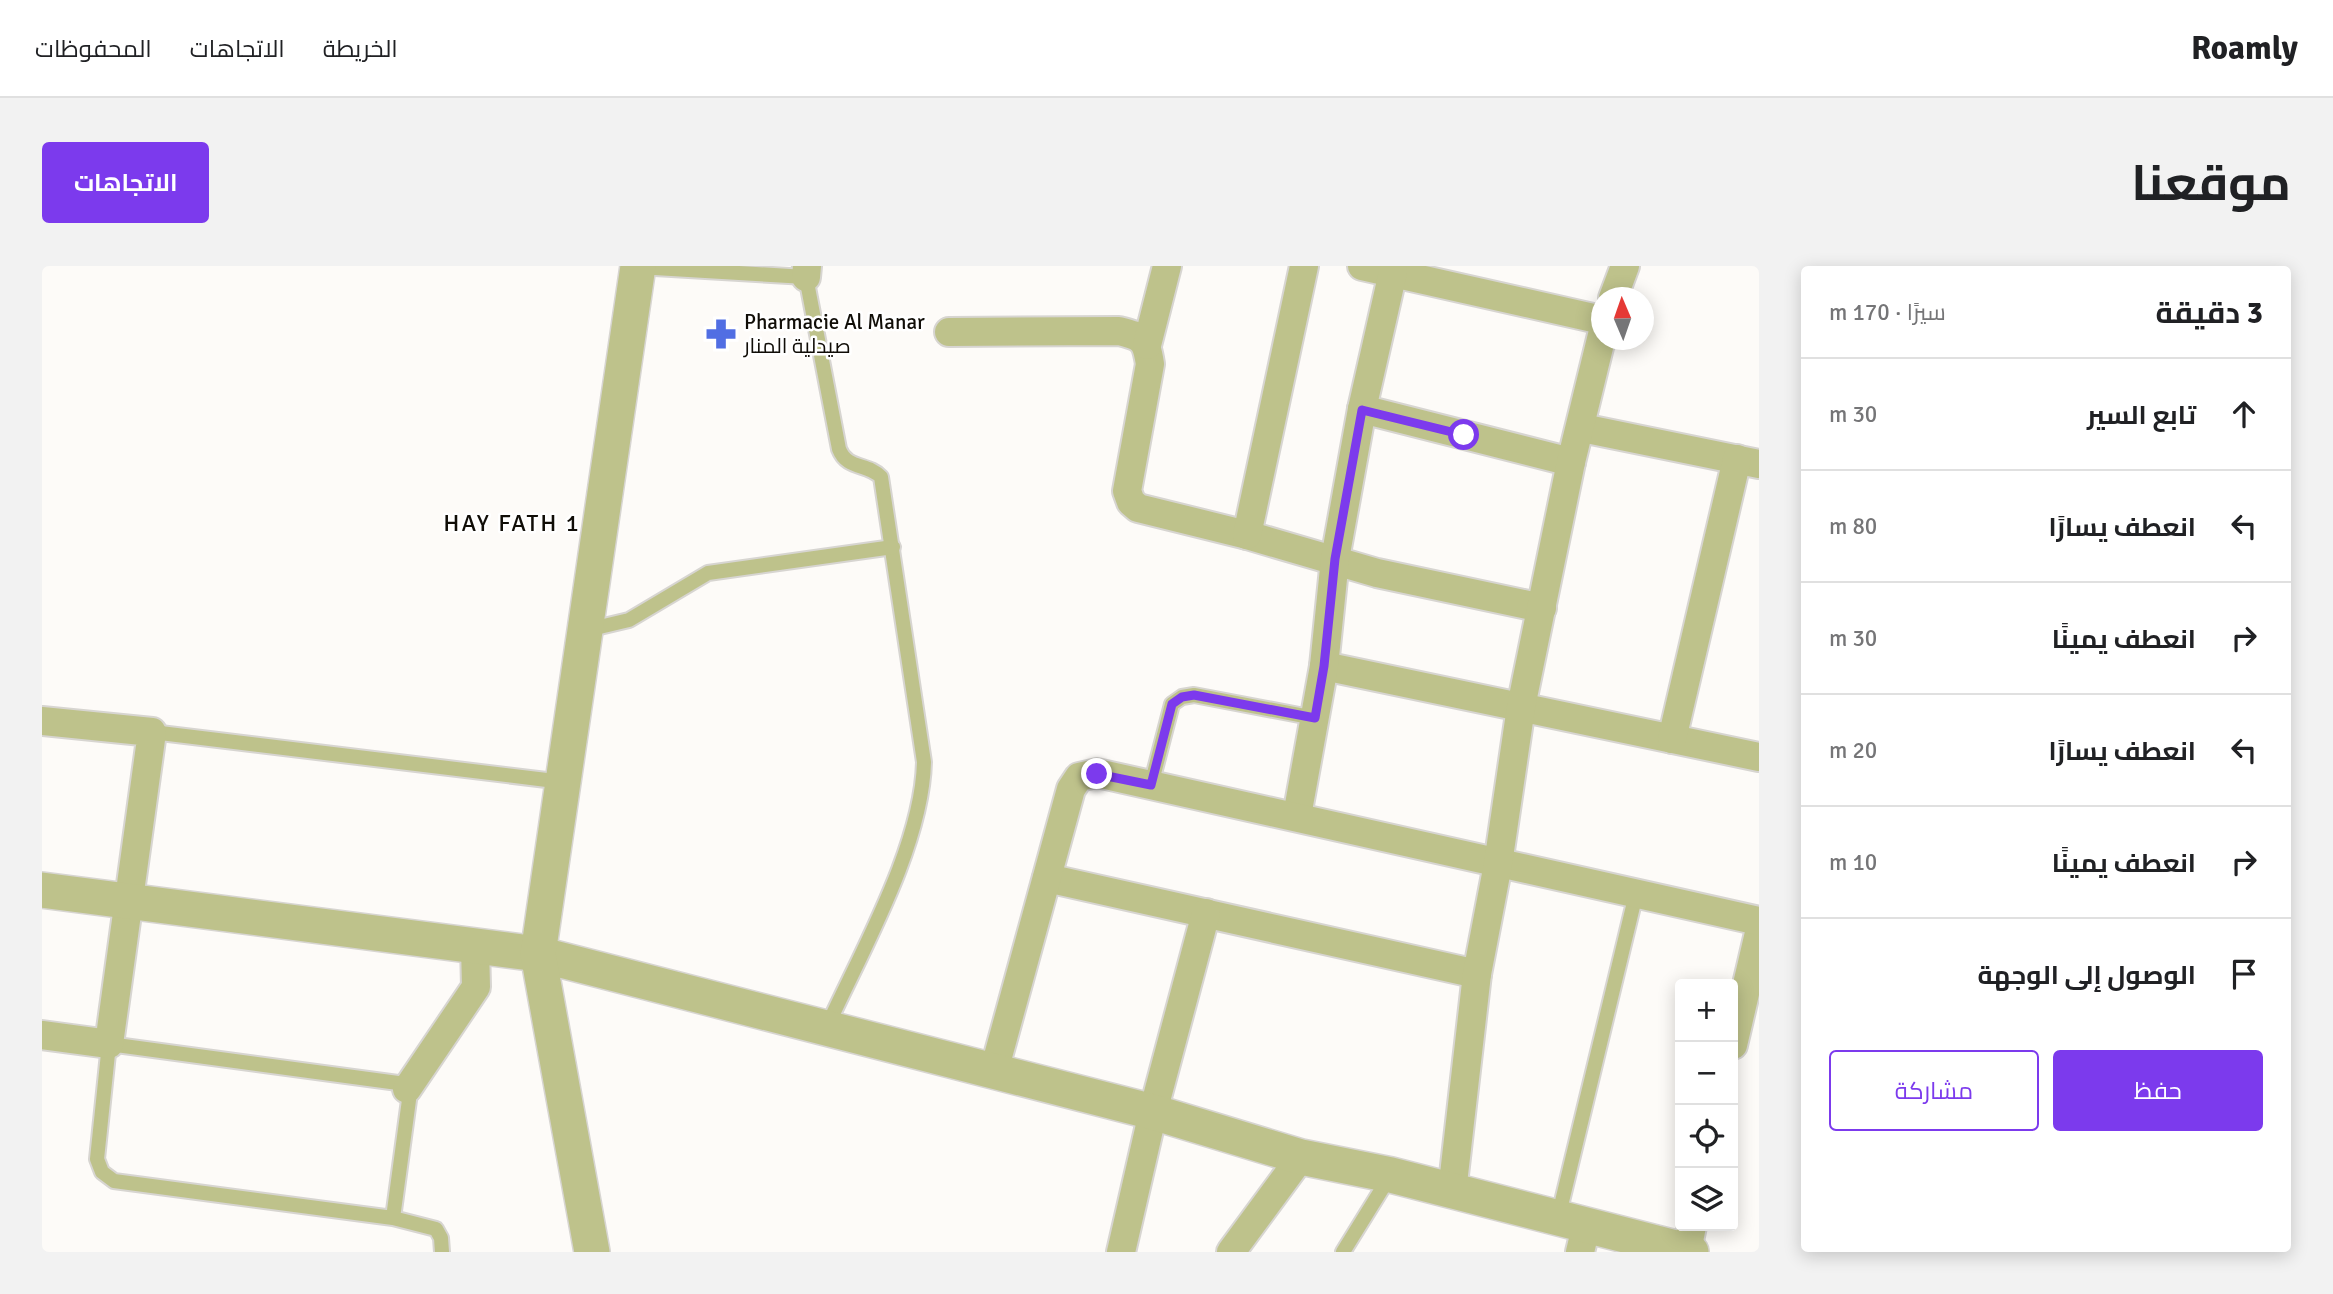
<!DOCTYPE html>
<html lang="ar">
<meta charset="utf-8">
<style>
body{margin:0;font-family:Signika,Cairo,sans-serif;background:#f2f2f2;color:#202124;direction:rtl}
.controls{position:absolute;right:21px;bottom:21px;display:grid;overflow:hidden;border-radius:7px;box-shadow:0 4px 18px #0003}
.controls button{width:63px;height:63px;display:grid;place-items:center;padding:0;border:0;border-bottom:2px solid #e0e0e0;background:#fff;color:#202124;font:35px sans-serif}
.compass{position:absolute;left:1549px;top:21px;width:63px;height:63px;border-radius:50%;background:#fff;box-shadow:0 4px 18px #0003;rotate:358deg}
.stop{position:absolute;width:21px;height:21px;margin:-16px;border:5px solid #7c3aed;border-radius:50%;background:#fff}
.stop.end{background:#7c3aed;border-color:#fff;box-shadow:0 2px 7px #0008}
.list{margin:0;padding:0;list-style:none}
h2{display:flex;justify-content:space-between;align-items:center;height:91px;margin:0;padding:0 28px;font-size:30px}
h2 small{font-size:23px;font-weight:400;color:#757577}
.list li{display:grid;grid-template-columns:46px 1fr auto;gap:21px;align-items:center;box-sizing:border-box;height:112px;padding:0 28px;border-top:2px solid #e0e0e0}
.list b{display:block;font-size:26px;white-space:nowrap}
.list em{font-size:23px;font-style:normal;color:#757577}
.actions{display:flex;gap:14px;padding:21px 28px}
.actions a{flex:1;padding:16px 0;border:2px solid #7c3aed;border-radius:7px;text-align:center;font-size:24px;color:#7c3aed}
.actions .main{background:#7c3aed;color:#fff}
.icon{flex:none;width:38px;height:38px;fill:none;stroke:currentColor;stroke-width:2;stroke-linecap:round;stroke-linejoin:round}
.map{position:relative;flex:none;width:1717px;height:986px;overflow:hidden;direction:ltr;border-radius:7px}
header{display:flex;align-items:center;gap:42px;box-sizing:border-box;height:98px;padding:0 35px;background:#fff;border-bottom:2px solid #e0e0e0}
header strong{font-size:33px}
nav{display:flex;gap:38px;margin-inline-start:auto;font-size:24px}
.intro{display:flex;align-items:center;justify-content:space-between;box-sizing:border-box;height:168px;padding:0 42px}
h1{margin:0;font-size:49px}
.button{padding:18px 32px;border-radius:7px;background:#7c3aed;color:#fff;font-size:24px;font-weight:700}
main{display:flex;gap:42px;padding:0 42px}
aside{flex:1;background:#fff;border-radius:7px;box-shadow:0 4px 18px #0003}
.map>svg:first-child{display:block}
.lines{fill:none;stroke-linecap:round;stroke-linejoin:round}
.service-casing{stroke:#d7d5d1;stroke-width:18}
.minor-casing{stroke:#d7d5d1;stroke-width:32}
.tertiary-casing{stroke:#d7d5d1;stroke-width:38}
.service{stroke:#bec28b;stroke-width:14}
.minor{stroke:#bec28b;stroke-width:28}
.tertiary{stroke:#bec28b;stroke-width:35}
.route{stroke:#7c3aed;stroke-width:9}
.labels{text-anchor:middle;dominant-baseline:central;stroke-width:5;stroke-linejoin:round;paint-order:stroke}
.poi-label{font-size:21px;fill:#100d07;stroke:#fff;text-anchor:start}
.quarter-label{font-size:24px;letter-spacing:2px;fill:#100d07;stroke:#fff}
</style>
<header>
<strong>Roamly</strong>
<nav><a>الخريطة</a><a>الاتجاهات</a><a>المحفوظات</a></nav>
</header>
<div class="intro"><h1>موقعنا</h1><a class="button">الاتجاهات</a></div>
<main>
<aside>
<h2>3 دقيقة<small>سيرًا · 170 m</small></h2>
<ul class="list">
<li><svg class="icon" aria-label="ahead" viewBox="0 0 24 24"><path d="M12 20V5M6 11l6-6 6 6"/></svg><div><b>تابع السير</b></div><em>30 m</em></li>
<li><svg class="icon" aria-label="left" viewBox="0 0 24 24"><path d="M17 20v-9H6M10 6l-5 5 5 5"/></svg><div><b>انعطف يسارًا</b></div><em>80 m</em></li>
<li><svg class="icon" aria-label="right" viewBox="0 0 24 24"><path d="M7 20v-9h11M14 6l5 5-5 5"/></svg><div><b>انعطف يمينًا</b></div><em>30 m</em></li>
<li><svg class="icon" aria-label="left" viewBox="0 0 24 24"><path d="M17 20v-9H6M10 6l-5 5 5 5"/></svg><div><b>انعطف يسارًا</b></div><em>20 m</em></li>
<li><svg class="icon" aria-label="right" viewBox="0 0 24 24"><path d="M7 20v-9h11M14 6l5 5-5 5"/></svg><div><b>انعطف يمينًا</b></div><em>10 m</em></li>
<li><svg class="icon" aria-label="arrive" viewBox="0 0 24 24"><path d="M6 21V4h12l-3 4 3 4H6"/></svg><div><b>الوصول إلى الوجهة</b></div></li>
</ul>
<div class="actions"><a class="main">حفظ</a><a>مشاركة</a></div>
</aside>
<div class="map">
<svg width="1717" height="986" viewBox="0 0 1717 986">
<rect width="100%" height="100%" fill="#fdfbf8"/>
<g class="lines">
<g class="service-casing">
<g id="service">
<path d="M596,1L764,11L797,183C805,204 826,197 839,211L882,496C880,580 820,684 785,761"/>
<polyline points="545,364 587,354 666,307 851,281"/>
<polyline points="110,466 521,516"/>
<polyline points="1109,519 1130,438 1140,431 1152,429 1273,452"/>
<polyline points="351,952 367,834 365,823 356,817 67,778 55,893 60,906 72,915 351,952 394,963 399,972 400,986"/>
<polyline points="1516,952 1594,628"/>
<polyline points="1301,986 1348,910"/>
</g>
</g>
<g class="minor-casing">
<g id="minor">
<polyline points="1320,0 1560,54"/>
<polyline points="764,11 765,0"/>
<polyline points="1571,32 1583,0"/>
<path d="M907,66L1077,65C1101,71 1104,73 1108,98L1085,225L1089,236L1096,242L1205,269L1335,307L1500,342"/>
<polyline points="1105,79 1125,0"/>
<polyline points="1320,143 1529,196"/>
<polyline points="1540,162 1717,198"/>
<polyline points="1205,269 1262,0"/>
<polyline points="1282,400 1717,491"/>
<polyline points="0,455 110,466 67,778 0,769"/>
<polyline points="1630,473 1695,193"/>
<polyline points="1255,550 1282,400 1293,293 1320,143 1351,6"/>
<polyline points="1005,612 1435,708"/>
<polyline points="1691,779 1717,667"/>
<polyline points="952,805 1029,523 1037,511 1055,507 1717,655"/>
<polyline points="365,823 434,721 433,680"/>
<polyline points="1410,926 1435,708 1456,598 1479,441 1529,196 1560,69"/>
<polyline points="1645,985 1650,960"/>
<polyline points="1079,986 1111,846 1164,647"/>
<polyline points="1189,986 1259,891"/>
<polyline points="1538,986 1544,961"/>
</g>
</g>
<g class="tertiary-casing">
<g id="tertiary">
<polyline points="0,624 496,688 1111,846 1259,891 1349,909 1649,986"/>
<polyline points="550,986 496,688 596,0"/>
</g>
</g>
<use href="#service" class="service"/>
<use href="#minor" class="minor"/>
<use href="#tertiary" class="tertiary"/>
</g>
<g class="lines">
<polyline class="route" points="1055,508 1109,519 1130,438 1140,431 1152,429 1273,452 1282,400 1293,293 1320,144 1422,169"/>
</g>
<defs>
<g id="pharmacy-bare" transform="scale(2.415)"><path d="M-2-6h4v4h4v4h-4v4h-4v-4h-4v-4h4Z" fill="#516ee3" stroke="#fff" stroke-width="2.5" paint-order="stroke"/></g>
</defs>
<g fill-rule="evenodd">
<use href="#pharmacy-bare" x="679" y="68"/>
</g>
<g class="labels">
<g class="poi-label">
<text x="702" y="56">Pharmacie Al Manar<tspan x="702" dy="24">صيدلية المنار</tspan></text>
</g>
<g class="quarter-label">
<text x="470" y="257">HAY FATH 1</text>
</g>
</g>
</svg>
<div class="controls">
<button>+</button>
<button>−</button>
<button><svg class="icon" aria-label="locate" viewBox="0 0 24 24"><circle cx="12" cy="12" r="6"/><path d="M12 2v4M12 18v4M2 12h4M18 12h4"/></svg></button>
<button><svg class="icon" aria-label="layers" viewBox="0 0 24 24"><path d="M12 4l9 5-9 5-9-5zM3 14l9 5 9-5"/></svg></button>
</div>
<svg class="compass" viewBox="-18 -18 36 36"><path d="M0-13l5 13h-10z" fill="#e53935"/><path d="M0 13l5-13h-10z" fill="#757577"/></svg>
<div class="stop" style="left:1422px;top:169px"></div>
<div class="stop end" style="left:1055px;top:508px"></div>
</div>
</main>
